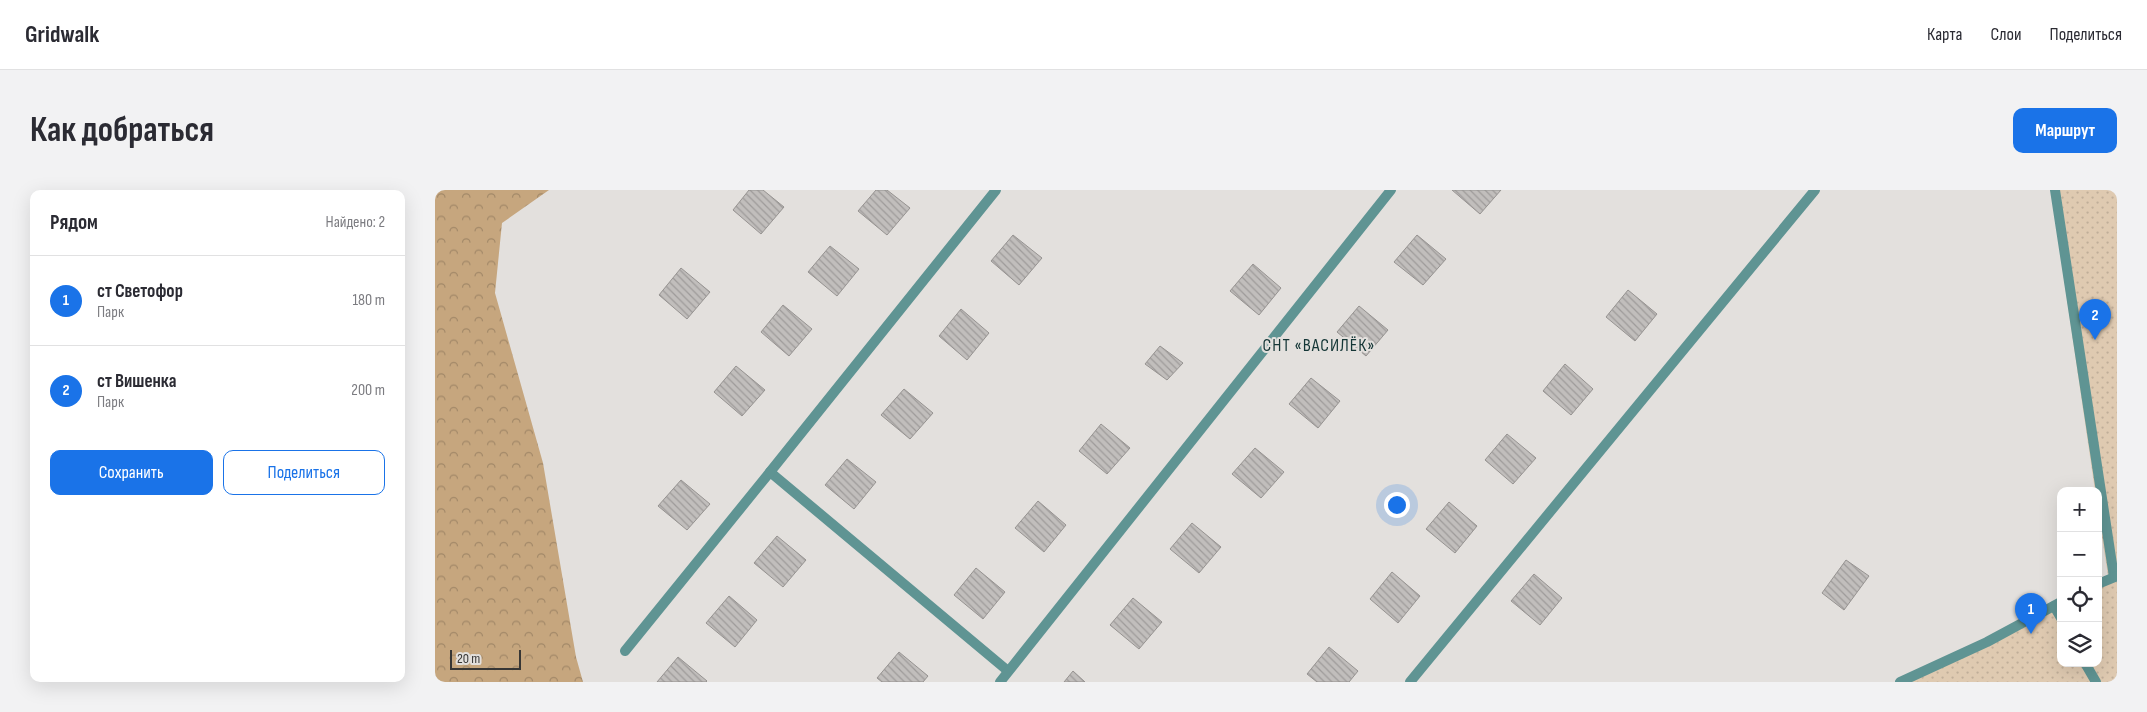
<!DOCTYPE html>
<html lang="ru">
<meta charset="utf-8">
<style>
body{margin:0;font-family:"Sofia Sans Condensed",sans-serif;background:#f2f2f3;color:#2b2b33}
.controls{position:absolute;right:15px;bottom:15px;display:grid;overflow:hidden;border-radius:10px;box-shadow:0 5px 20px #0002}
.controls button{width:45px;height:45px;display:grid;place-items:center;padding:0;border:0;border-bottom:1px solid #e1e1e2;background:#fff;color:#2b2b33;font:25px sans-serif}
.scale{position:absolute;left:15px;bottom:12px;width:71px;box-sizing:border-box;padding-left:5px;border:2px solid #373635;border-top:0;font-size:14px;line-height:18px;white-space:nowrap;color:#373635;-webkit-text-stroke:4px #e3e0dd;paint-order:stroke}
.you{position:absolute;left:961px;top:314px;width:18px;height:18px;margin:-12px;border:4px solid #fff;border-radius:50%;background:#1a73e8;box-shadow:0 0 0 8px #1a73e833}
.badge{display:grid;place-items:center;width:32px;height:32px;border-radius:50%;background:#1a73e8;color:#fff;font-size:16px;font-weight:700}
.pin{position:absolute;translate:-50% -41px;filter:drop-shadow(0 1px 2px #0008)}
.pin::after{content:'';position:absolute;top:26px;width:18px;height:15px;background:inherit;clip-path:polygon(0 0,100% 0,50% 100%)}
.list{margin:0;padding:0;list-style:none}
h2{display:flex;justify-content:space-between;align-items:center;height:65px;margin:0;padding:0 20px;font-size:21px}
h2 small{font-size:16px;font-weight:400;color:#7c7c81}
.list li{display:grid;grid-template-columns:32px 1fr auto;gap:15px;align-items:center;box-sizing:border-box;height:90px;padding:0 20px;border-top:1px solid #e1e1e2}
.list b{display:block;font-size:19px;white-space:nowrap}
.list p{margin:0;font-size:16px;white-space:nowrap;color:#7c7c81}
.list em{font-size:16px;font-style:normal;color:#7c7c81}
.actions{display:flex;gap:10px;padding:15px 20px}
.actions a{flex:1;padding:11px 0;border:1px solid #1a73e8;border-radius:10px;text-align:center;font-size:18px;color:#1a73e8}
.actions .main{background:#1a73e8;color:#fff}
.icon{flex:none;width:28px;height:28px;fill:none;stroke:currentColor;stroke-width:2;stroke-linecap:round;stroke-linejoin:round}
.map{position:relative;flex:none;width:1682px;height:492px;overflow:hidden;border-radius:10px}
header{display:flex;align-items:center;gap:30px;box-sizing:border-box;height:70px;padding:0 25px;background:#fff;border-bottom:1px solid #e1e1e2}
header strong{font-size:24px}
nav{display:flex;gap:28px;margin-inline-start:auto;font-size:18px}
.intro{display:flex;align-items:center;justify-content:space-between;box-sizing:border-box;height:120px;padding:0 30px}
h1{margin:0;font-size:35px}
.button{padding:12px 22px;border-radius:10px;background:#1a73e8;color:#fff;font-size:18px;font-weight:700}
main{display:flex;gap:30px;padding:0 30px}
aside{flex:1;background:#fff;border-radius:10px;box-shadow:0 5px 20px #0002}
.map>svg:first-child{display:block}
.forest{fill:url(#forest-crowns)}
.garden{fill:url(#garden-dots)}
.building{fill:url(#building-back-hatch);stroke:#969391}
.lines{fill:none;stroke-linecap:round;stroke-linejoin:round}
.lane{stroke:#5f9493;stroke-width:10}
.street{stroke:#5f9493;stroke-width:10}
.labels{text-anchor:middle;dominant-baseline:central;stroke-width:4;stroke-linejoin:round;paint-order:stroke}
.neighbourhood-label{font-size:18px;letter-spacing:1px;fill:#143636;stroke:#e3e0dd}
</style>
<header>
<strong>Gridwalk</strong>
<nav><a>Карта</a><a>Слои</a><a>Поделиться</a></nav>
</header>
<div class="intro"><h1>Как добраться</h1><a class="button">Маршрут</a></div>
<main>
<aside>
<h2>Рядом<small>Найдено: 2</small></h2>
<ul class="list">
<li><span class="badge">1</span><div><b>ст Светофор</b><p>Парк</p></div><em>180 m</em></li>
<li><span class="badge">2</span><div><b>ст Вишенка</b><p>Парк</p></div><em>200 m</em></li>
</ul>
<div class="actions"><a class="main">Сохранить</a><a>Поделиться</a></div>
</aside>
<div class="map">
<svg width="1682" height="492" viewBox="0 0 1682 492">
<defs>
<pattern id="forest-crowns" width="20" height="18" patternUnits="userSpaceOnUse" patternTransform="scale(1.25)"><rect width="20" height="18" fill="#c6a67e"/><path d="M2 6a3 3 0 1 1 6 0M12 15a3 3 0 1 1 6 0" fill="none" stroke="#a28868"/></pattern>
<pattern id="garden-dots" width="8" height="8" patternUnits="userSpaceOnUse" patternTransform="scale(1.25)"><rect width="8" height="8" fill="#dfcab1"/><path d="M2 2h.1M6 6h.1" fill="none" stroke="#c0ae99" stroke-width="1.8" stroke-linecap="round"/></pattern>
<pattern id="building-back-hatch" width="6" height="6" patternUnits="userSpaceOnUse" patternTransform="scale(1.25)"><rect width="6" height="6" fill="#c1bebc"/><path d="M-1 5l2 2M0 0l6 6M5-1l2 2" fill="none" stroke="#9e9b9a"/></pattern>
</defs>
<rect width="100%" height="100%" fill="#e3e0dd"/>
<polygon class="forest" points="0,0 114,0 67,33 60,103 108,273 141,467 148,492 0,492"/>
<polygon class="garden" points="1616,0 1682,0 1682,492 1468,492 1626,415 1626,473 1663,473 1663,397 1674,392 1663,322 1663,301 1660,301"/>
<g class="building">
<polygon points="314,0 328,0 349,17 326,44 298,20"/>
<polygon points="441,0 452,0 475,18 452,45 423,21"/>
<polygon points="1017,0 1066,0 1045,24"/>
<polygon points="578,45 607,68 584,95 556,71"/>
<polygon points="982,45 1011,69 988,95 959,72"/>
<polygon points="395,56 424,79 402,106 373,82"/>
<polygon points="818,74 846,98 824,125 795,101"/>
<polygon points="246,78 275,102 252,129 224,105"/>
<polygon points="1193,100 1222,124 1200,151 1171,127"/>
<polygon points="348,115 377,139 354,166 326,142"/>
<polygon points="924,116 953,140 931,166 902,142"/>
<polygon points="526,119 554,143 532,170 504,146"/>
<polygon points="725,156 748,173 732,190 710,174"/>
<polygon points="1130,174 1158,199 1136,225 1108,201"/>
<polygon points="301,176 330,200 307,226 279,202"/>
<polygon points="876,188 905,211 883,238 854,214"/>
<polygon points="469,199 498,223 475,249 446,225"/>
<polygon points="666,234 695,258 672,284 644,261"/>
<polygon points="1072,244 1101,268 1078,294 1050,270"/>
<polygon points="820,258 849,282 826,308 797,284"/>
<polygon points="412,269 441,292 419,319 390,295"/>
<polygon points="246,290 275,314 252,340 223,316"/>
<polygon points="603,311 631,335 609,362 580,338"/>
<polygon points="1014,312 1042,336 1020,363 991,339"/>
<polygon points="757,333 786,357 764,383 735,359"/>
<polygon points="342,346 371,370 348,397 319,373"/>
<polygon points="1411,370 1434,386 1409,420 1387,403"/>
<polygon points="541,378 570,402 548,429 519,405"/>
<polygon points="957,382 985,406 963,433 935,409"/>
<polygon points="1099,384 1127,408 1105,435 1076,411"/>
<polygon points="294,406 322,430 300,457 271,433"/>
<polygon points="698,408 727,432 704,459 675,435"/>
<polygon points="894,457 923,481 914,492 882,492 872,484"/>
<polygon points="464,462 493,486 488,492 447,492 442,488"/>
<polygon points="243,467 272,491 271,492 222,492"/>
<polygon points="638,481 650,492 629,492"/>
</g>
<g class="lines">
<g class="lane">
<polyline points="561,0 335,282 573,481"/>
<polyline points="1620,0 1679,387"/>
<polyline points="1663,394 1682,386"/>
<polyline points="1619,416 1626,428"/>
<polyline points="190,461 335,282"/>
<polyline points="1650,473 1661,492"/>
<polyline points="975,492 1380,0"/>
<polyline points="1465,492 1552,452 1626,412"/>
</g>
<polyline class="street" points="565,492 956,0"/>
</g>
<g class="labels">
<g class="neighbourhood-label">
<text x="884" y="155">СНТ «ВАСИЛЁК»</text>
</g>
</g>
</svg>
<div class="controls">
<button>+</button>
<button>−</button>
<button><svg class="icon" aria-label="locate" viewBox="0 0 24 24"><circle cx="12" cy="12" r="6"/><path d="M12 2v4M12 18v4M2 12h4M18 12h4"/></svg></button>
<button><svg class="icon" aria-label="layers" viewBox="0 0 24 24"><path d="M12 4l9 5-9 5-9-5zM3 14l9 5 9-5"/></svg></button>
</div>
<div class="scale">20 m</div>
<div class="you"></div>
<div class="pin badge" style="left:1596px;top:444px">1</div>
<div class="pin badge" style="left:1660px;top:150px">2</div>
</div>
</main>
